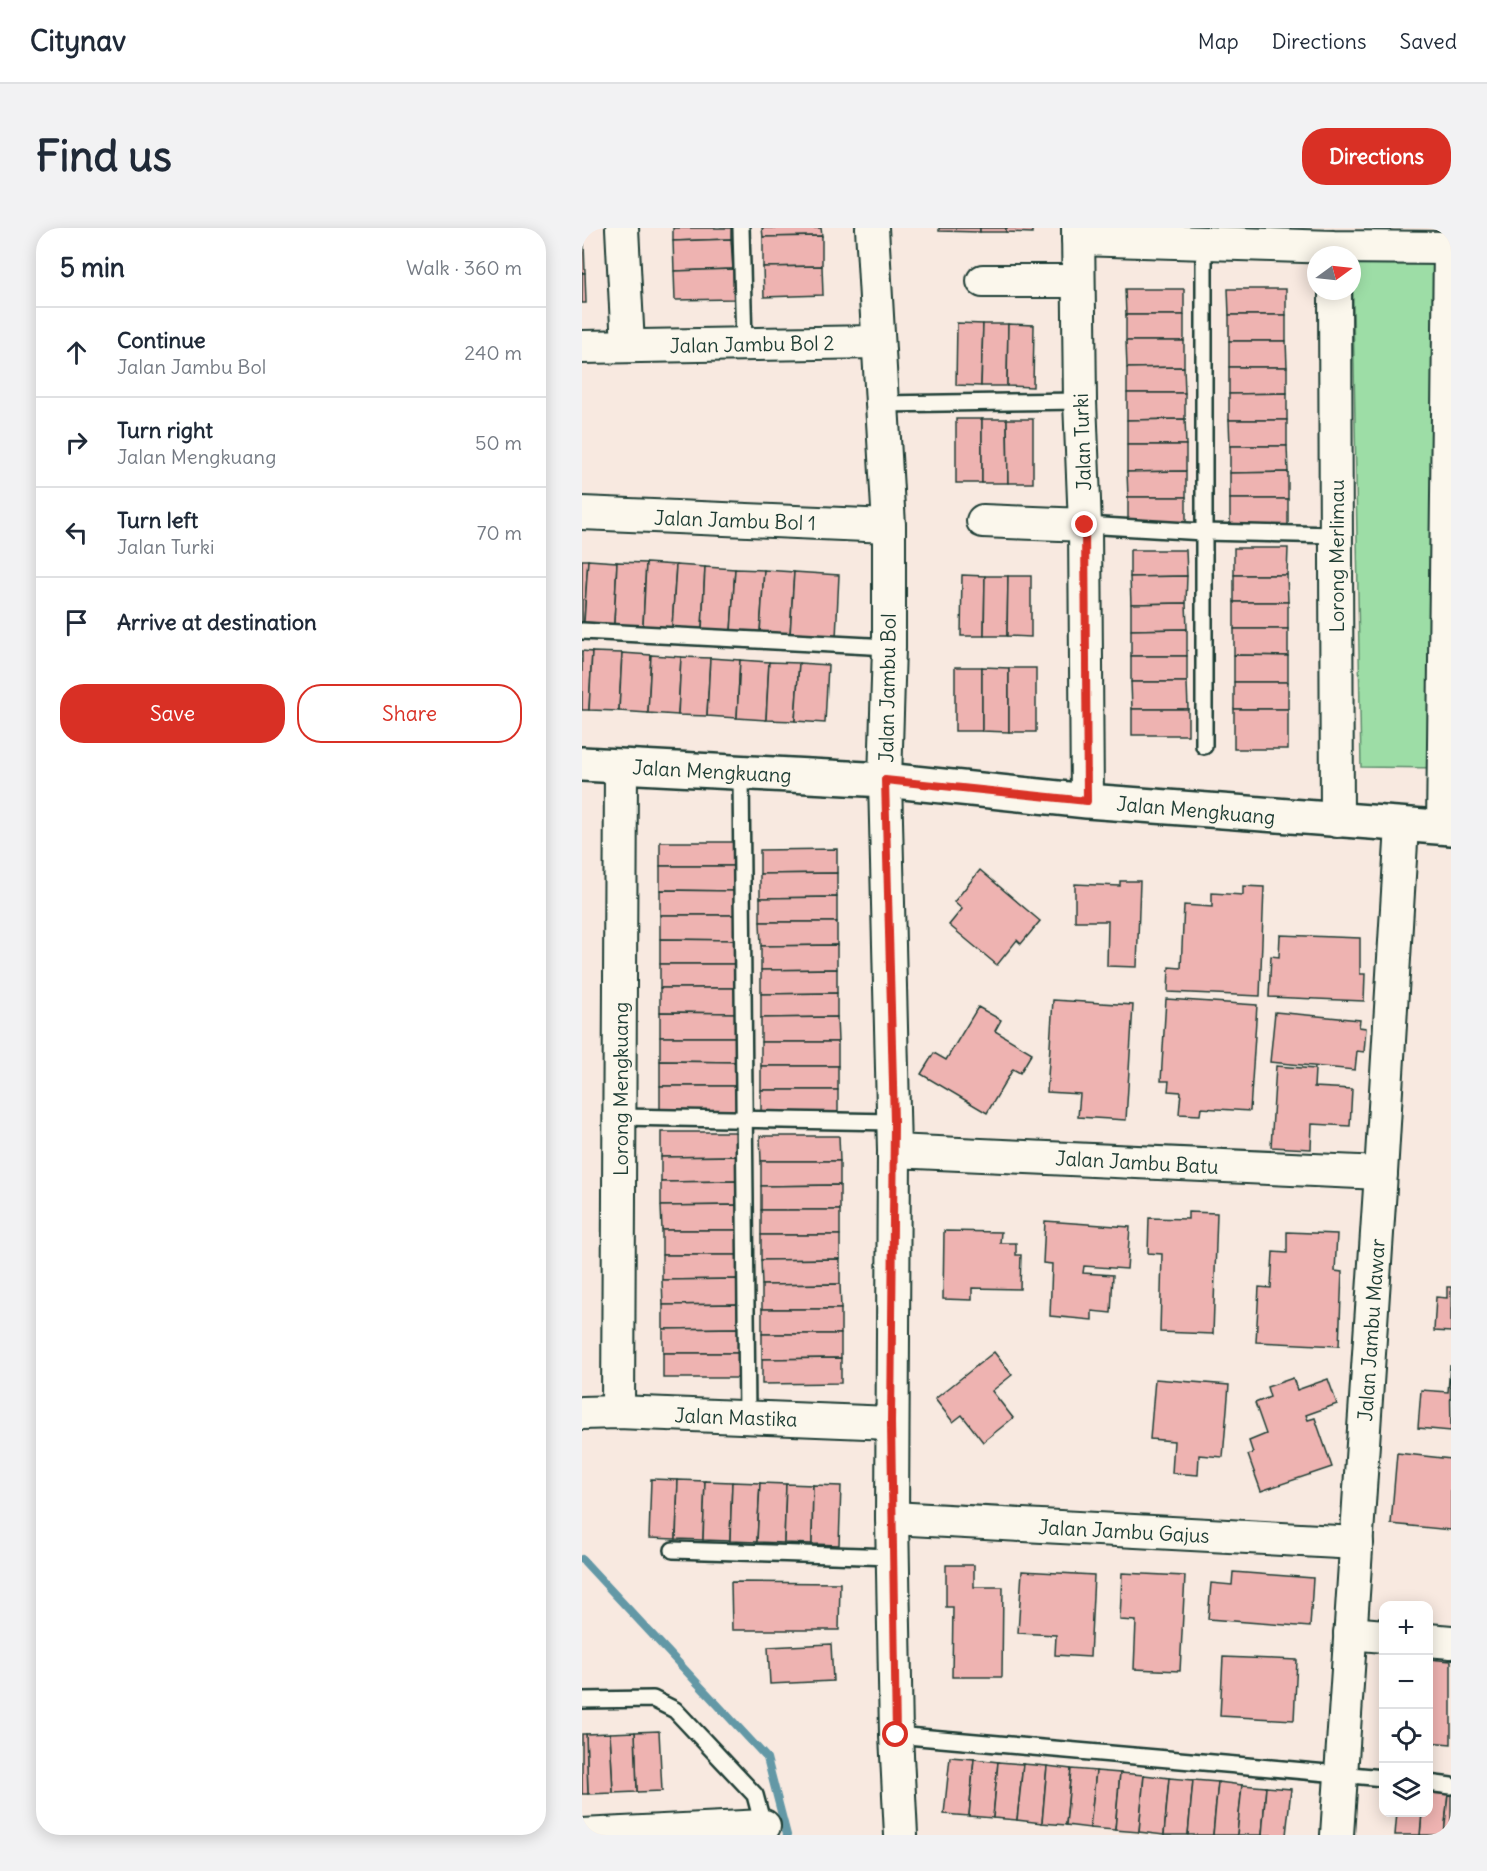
<!DOCTYPE html>
<meta charset="utf-8">
<style>
body{margin:0;font-family:Delius,sans-serif;background:#f2f2f3;color:#1f2937}
.controls{position:absolute;right:18px;bottom:18px;display:grid;overflow:hidden;border-radius:12px;box-shadow:0 3px 15px #0003}
.controls button{width:54px;height:54px;display:grid;place-items:center;padding:0;border:0;border-bottom:2px solid #e0e1e3;background:#fff;color:#1f2937;font:30px sans-serif}
.compass{position:absolute;left:725px;top:18px;width:54px;height:54px;border-radius:50%;background:#fff;box-shadow:0 3px 15px #0003;rotate:75deg}
.stop{position:absolute;width:18px;height:18px;margin:-14px;border:4px solid #d93025;border-radius:50%;background:#fff}
.stop.end{background:#d93025;border-color:#fff;box-shadow:0 2px 6px #0008}
.list{margin:0;padding:0;list-style:none}
h2{display:flex;justify-content:space-between;align-items:center;height:78px;margin:0;padding:0 24px;font-size:26px}
h2 small{font-size:20px;font-weight:400;color:#747a83}
.list li{display:grid;grid-template-columns:39px 1fr auto;gap:18px;align-items:center;box-sizing:border-box;height:90px;padding:0 24px;border-top:2px solid #e0e1e3}
.list b{display:block;font-size:22px;white-space:nowrap}
.list p{margin:0;font-size:20px;white-space:nowrap;color:#747a83}
.list em{font-size:20px;font-style:normal;color:#747a83}
.actions{display:flex;gap:12px;padding:18px 24px}
.actions a{flex:1;padding:14px 0;border:2px solid #d93025;border-radius:24px;text-align:center;font-size:21px;color:#d93025}
.actions .main{background:#d93025;color:#fff}
.icon{flex:none;width:33px;height:33px;fill:none;stroke:currentColor;stroke-width:2;stroke-linecap:round;stroke-linejoin:round}
.map{position:relative;flex:none;width:869px;height:1607px;overflow:hidden;border-radius:24px}
header{display:flex;align-items:center;gap:36px;box-sizing:border-box;height:84px;padding:0 30px;background:#fff;border-bottom:2px solid #e0e1e3}
header strong{font-size:28px}
nav{display:flex;gap:33px;margin-inline-start:auto;font-size:21px}
.intro{display:flex;align-items:center;justify-content:space-between;box-sizing:border-box;height:144px;padding:0 36px}
h1{margin:0;font-size:42px}
.button{padding:15px 27px;border-radius:24px;background:#d93025;color:#fff;font-size:21px;font-weight:700}
main{display:flex;gap:36px;padding:0 36px}
aside{flex:1;background:#fff;border-radius:24px;box-shadow:0 3px 15px #0003}
.map>svg:first-child{display:block}
.green{fill:#9ddda6;stroke:#5e8d6d;stroke-width:1.5}
.lines{fill:none;stroke-linecap:round;stroke-linejoin:round}
.stream{stroke:#6398a6;stroke-width:8}
.building{fill:#eeb3b1;stroke:#1f3d34;stroke-width:1.5}
.service-casing{stroke:#1f3d34;stroke-width:20}
.minor-casing{stroke:#1f3d34;stroke-width:36}
.tertiary-casing{stroke:#1f3d34;stroke-width:38}
.service{stroke:#fbf7ec;stroke-width:15}
.minor{stroke:#fbf7ec;stroke-width:32}
.tertiary{stroke:#fbf7ec;stroke-width:33}
.route{stroke:#d93025;stroke-width:8}
.labels{text-anchor:middle;dominant-baseline:central;stroke-width:4.5;stroke-linejoin:round;paint-order:stroke}
.street-label{font-size:20px;fill:#1f3d34;stroke:#fbf7ec}
</style>
<header>
<strong>Citynav</strong>
<nav><a>Map</a><a>Directions</a><a>Saved</a></nav>
</header>
<div class="intro"><h1>Find us</h1><a class="button">Directions</a></div>
<main>
<aside>
<h2>5 min<small>Walk · 360 m</small></h2>
<ul class="list">
<li><svg class="icon" aria-label="ahead" viewBox="0 0 24 24"><path d="M12 20V5M6 11l6-6 6 6"/></svg><div><b>Continue</b><p>Jalan Jambu Bol</p></div><em>240 m</em></li>
<li><svg class="icon" aria-label="right" viewBox="0 0 24 24"><path d="M7 20v-9h11M14 6l5 5-5 5"/></svg><div><b>Turn right</b><p>Jalan Mengkuang</p></div><em>50 m</em></li>
<li><svg class="icon" aria-label="left" viewBox="0 0 24 24"><path d="M17 20v-9H6M10 6l-5 5 5 5"/></svg><div><b>Turn left</b><p>Jalan Turki</p></div><em>70 m</em></li>
<li><svg class="icon" aria-label="arrive" viewBox="0 0 24 24"><path d="M6 21V4h12l-3 4 3 4H6"/></svg><div><b>Arrive at destination</b></div></li>
</ul>
<div class="actions"><a class="main">Save</a><a>Share</a></div>
</aside>
<div class="map">
<svg width="869" height="1607" viewBox="0 0 869 1607">
<rect width="100%" height="100%" fill="#f8e9e0"/>
<filter id="ink" filterUnits="userSpaceOnUse"><feTurbulence type="fractalNoise" baseFrequency=".0167" numOctaves="2"/><feDisplacementMap in="SourceGraphic" scale="12" xChannelSelector="R" yChannelSelector="G"/><feConvolveMatrix kernelMatrix="1 2 1 2 8 2 1 2 1" color-interpolation-filters="sRGB"/></filter>
<g filter="url(#ink)">
<polygon class="green" points="859,15 859,540 779,539 770,20"/>
<g class="lines">
<polyline class="stream" points="0,1331 185,1530 205,1607"/>
</g>
<g class="building">
<polygon points="91,0 149,0 149,11 91,13"/>
<polygon points="180,0 239,0 240,8 181,9"/>
<polygon points="357,0 398,0 398,4 357,3"/>
<rect x="398" y="0" width="26" height="4"/>
<polygon points="424,0 450,0 450,5 424,4"/>
<polygon points="240,8 240,38 181,39 181,9"/>
<polygon points="149,11 151,41 92,43 91,13"/>
<polygon points="0,16 2,16 3,45 0,45"/>
<polygon points="240,38 241,67 182,69 181,39"/>
<polygon points="151,41 152,71 93,72 92,43"/>
<polygon points="0,45 3,45 4,75 0,75"/>
<polygon points="543,61 602,61 602,87 544,87"/>
<polygon points="646,61 704,61 704,87 647,87"/>
<rect x="544" y="87" width="58" height="26"/>
<rect x="647" y="87" width="57" height="26"/>
<polygon points="375,95 401,96 399,158 374,157"/>
<polygon points="401,96 426,96 425,158 399,158"/>
<polygon points="426,96 452,97 451,159 425,158"/>
<polygon points="544,113 602,113 602,139 545,140"/>
<polygon points="647,113 704,113 705,139 647,139"/>
<polygon points="602,139 603,165 545,165 545,140"/>
<polygon points="647,139 705,139 705,165 647,166"/>
<polygon points="545,165 603,165 603,191 545,192"/>
<polygon points="705,165 705,192 647,192 647,166"/>
<rect x="374" y="191" width="26" height="64"/>
<polygon points="400,191 425,191 426,255 400,255"/>
<polygon points="425,191 451,191 451,255 426,255"/>
<polygon points="603,191 604,217 545,217 545,192"/>
<polygon points="647,192 705,192 705,218 648,218"/>
<polygon points="545,217 604,217 604,243 545,244"/>
<polygon points="648,218 705,218 706,244 648,245"/>
<polygon points="604,243 604,269 546,269 545,244"/>
<polygon points="706,244 706,271 648,271 648,245"/>
<polygon points="546,269 604,269 604,295 546,296"/>
<rect x="648" y="271" width="58" height="26"/>
<polygon points="652,320 706,320 705,347 652,347"/>
<polygon points="548,322 604,322 605,348 548,349"/>
<polygon points="0,332 6,332 2,394 0,394"/>
<polygon points="6,332 35,334 32,396 2,394"/>
<polygon points="35,334 64,335 61,398 32,396"/>
<polygon points="64,335 94,337 90,400 61,398"/>
<polygon points="94,337 123,339 120,402 90,400"/>
<polygon points="123,339 153,341 149,404 120,402"/>
<polygon points="153,341 182,342 178,405 149,404"/>
<polygon points="182,342 212,344 208,407 178,405"/>
<polygon points="212,344 257,347 254,410 208,407"/>
<polygon points="380,347 403,348 402,408 379,408"/>
<polygon points="652,347 705,347 706,374 652,374"/>
<polygon points="403,348 426,348 425,408 402,408"/>
<polygon points="426,348 449,348 449,409 425,408"/>
<polygon points="605,348 604,375 549,376 548,349"/>
<rect x="652" y="374" width="54" height="27"/>
<polygon points="604,375 605,401 549,402 549,376"/>
<polygon points="605,401 605,428 549,428 549,402"/>
<polygon points="652,401 706,401 706,428 652,427"/>
<polygon points="0,423 10,424 7,482 0,482"/>
<polygon points="10,424 40,425 37,483 7,482"/>
<polygon points="40,425 69,427 66,485 37,483"/>
<polygon points="69,427 99,429 96,487 66,485"/>
<polygon points="652,427 706,428 706,454 652,454"/>
<rect x="549" y="428" width="56" height="26"/>
<polygon points="99,429 128,430 125,488 96,487"/>
<polygon points="128,430 158,432 155,490 125,488"/>
<polygon points="158,432 187,434 184,492 155,490"/>
<polygon points="187,434 217,435 213,493 184,492"/>
<polygon points="217,435 246,437 243,495 213,493"/>
<rect x="373" y="439" width="27" height="64"/>
<polygon points="400,439 427,440 427,504 400,503"/>
<rect x="427" y="440" width="27" height="64"/>
<polygon points="549,454 605,454 606,481 550,481"/>
<rect x="652" y="454" width="54" height="27"/>
<rect x="550" y="481" width="56" height="26"/>
<rect x="652" y="481" width="54" height="40"/>
<rect x="78" y="614" width="76" height="24"/>
<polygon points="255,621 255,645 178,646 178,622"/>
<polygon points="78,638 154,638 154,663 78,662"/>
<polygon points="398,642 458,693 439,716 435,712 415,737 367,697 380,681 372,674"/>
<polygon points="255,645 255,669 178,670 178,646"/>
<polygon points="538,653 558,653 555,739 525,738 526,693 493,693 493,656 538,658"/>
<polygon points="661,658 682,659 678,768 586,764 587,739 599,740 602,677 630,679 630,665 661,667"/>
<polygon points="78,662 154,663 154,687 78,687"/>
<polygon points="255,669 255,694 178,694 178,670"/>
<polygon points="78,687 154,687 154,712 78,711"/>
<polygon points="178,694 255,694 255,717 179,718"/>
<polygon points="698,707 778,710 778,746 783,746 782,773 687,769 689,728 697,729"/>
<polygon points="78,711 154,712 154,736 78,736"/>
<polygon points="255,717 255,741 179,742 179,718"/>
<rect x="78" y="736" width="76" height="24"/>
<polygon points="255,741 255,765 179,766 179,742"/>
<polygon points="78,760 154,760 154,785 78,784"/>
<polygon points="255,765 255,789 179,790 179,766"/>
<polygon points="584,771 675,777 668,883 619,880 618,887 597,886 599,864 586,863 587,853 579,853"/>
<polygon points="471,772 551,777 544,892 496,889 498,866 465,864"/>
<polygon points="396,779 419,792 413,803 450,825 438,845 431,841 405,885 339,846 352,825 364,832"/>
<polygon points="78,784 154,785 154,809 78,809"/>
<polygon points="693,784 778,792 777,799 784,800 782,824 775,823 773,842 688,834"/>
<polygon points="255,789 256,814 179,814 179,790"/>
<polygon points="78,809 154,809 154,834 78,833"/>
<rect x="179" y="814" width="77" height="24"/>
<polygon points="78,833 154,834 154,858 78,858"/>
<rect x="179" y="838" width="77" height="24"/>
<polygon points="694,838 733,841 732,859 770,861 768,898 730,896 729,921 689,919"/>
<rect x="78" y="858" width="76" height="24"/>
<rect x="179" y="862" width="77" height="24"/>
<polygon points="79,904 157,904 157,928 79,929"/>
<polygon points="178,908 257,908 258,933 179,933"/>
<polygon points="157,928 157,953 79,954 79,929"/>
<polygon points="179,933 258,933 258,957 179,958"/>
<polygon points="157,953 158,977 79,978 79,954"/>
<polygon points="258,957 258,982 179,982 179,958"/>
<polygon points="158,977 158,1002 80,1002 79,978"/>
<rect x="179" y="982" width="79" height="25"/>
<polygon points="606,984 635,985 631,1106 578,1104 580,1026 566,1025 567,990 606,991"/>
<polygon points="463,993 548,999 545,1041 502,1038 501,1045 531,1047 529,1085 510,1083 510,1092 468,1088 470,1036 461,1035"/>
<rect x="80" y="1002" width="78" height="25"/>
<polygon points="362,1003 419,1004 418,1015 434,1015 434,1027 439,1027 438,1061 390,1060 390,1072 361,1071"/>
<polygon points="705,1004 755,1006 753,1043 760,1044 757,1118 674,1114 677,1059 689,1060 691,1024 705,1025"/>
<polygon points="179,1007 258,1007 258,1031 179,1032"/>
<polygon points="80,1027 158,1027 158,1051 80,1052"/>
<polygon points="258,1031 258,1056 180,1057 179,1032"/>
<polygon points="158,1051 159,1076 81,1077 80,1052"/>
<polygon points="258,1056 259,1081 180,1081 180,1057"/>
<polygon points="865,1059 869,1059 869,1104 852,1103 854,1069 865,1070"/>
<polygon points="159,1076 159,1100 81,1101 81,1077"/>
<rect x="180" y="1081" width="79" height="25"/>
<polygon points="159,1100 159,1125 81,1125 81,1101"/>
<polygon points="180,1106 259,1106 259,1130 180,1131"/>
<polygon points="412,1124 430,1147 410,1163 431,1190 401,1214 380,1187 371,1194 353,1171"/>
<rect x="81" y="1125" width="78" height="25"/>
<polygon points="259,1130 259,1155 180,1156 180,1131"/>
<polygon points="868,1137 869,1203 836,1200 839,1162 866,1164"/>
<polygon points="711,1150 715,1162 746,1151 755,1176 724,1187 726,1192 733,1190 750,1239 679,1263 666,1227 671,1225 667,1213 684,1206 673,1175 688,1169 685,1159"/>
<polygon points="573,1151 647,1157 641,1229 617,1227 616,1247 590,1245 592,1213 568,1211"/>
<polygon points="815,1225 869,1231 869,1302 809,1296"/>
<polygon points="69,1251 96,1252 94,1311 67,1310"/>
<polygon points="96,1252 123,1253 121,1312 94,1311"/>
<polygon points="123,1253 150,1254 148,1313 121,1312"/>
<polygon points="150,1254 178,1255 175,1314 148,1313"/>
<polygon points="178,1255 204,1256 202,1315 175,1314"/>
<polygon points="204,1256 231,1257 230,1316 202,1315"/>
<polygon points="231,1257 259,1258 257,1317 230,1316"/>
<polygon points="364,1337 392,1337 392,1359 421,1359 420,1449 370,1449 371,1379 364,1379"/>
<polygon points="440,1343 512,1347 508,1429 473,1427 474,1407 436,1405"/>
<polygon points="651,1344 731,1350 728,1399 626,1391 629,1355 650,1357"/>
<polygon points="540,1345 603,1348 598,1443 552,1441 554,1393 538,1392"/>
<polygon points="149,1354 258,1355 257,1402 150,1402"/>
<polygon points="249,1416 251,1453 188,1456 186,1419"/>
<polygon points="641,1429 715,1432 712,1492 638,1488"/>
<polygon points="846,1431 869,1433 869,1516 846,1514"/>
<polygon points="77,1503 80,1563 55,1564 53,1504"/>
<polygon points="53,1504 55,1564 31,1565 28,1505"/>
<polygon points="28,1505 31,1565 6,1566 4,1506"/>
<polygon points="0,1506 4,1506 6,1566 0,1566"/>
<polygon points="368,1529 392,1531 387,1588 362,1586"/>
<polygon points="392,1531 416,1534 411,1590 387,1588"/>
<polygon points="416,1534 441,1536 435,1592 411,1590"/>
<polygon points="441,1536 465,1538 460,1595 435,1592"/>
<polygon points="465,1538 489,1541 484,1597 460,1595"/>
<polygon points="489,1541 514,1543 508,1600 484,1597"/>
<polygon points="514,1543 538,1545 533,1602 508,1600"/>
<polygon points="538,1545 562,1547 557,1604 533,1602"/>
<polygon points="562,1547 587,1550 582,1607 557,1604"/>
<polygon points="587,1550 611,1552 606,1607 582,1607"/>
<polygon points="611,1552 636,1554 631,1607 606,1607"/>
<polygon points="636,1554 660,1557 655,1607 631,1607"/>
<polygon points="660,1557 684,1559 680,1607 655,1607"/>
<polygon points="684,1559 709,1561 704,1607 680,1607"/>
<polygon points="846,1565 866,1566 862,1607 838,1607 840,1584 846,1584"/>
<polygon points="866,1566 869,1567 869,1607 862,1607"/>
<polygon points="815,1584 840,1584 838,1607 813,1607"/>
</g>
<g class="lines">
<g class="service-casing">
<g id="service">
<polyline points="159,0 162,116"/>
<polyline points="622,15 622,518"/>
<polyline points="299,176 498,173"/>
<polyline points="503,297 622,304 754,307"/>
<polyline points="0,403 307,419"/>
<polyline points="159,545 165,1189"/>
<polyline points="38,889 312,894"/>
<polyline points="91,1322 311,1329"/>
<polyline points="0,1472 71,1471 93,1482 173,1567 182,1601"/>
<polyline points="314,1507 802,1550"/>
<polyline points="846,1555 869,1558"/>
</g>
</g>
<g class="minor-casing">
<g id="minor">
<polyline points="40,0 46,118"/>
<polyline points="290,0 307,298 307,419 303,552 312,923 310,1290 314,1507 319,1607"/>
<polyline points="496,0 498,173 503,297 505,573"/>
<polyline points="496,11 752,19 869,20"/>
<polyline points="401,53 496,53"/>
<polyline points="753,63 755,593"/>
<polyline points="0,119 295,114"/>
<polyline points="0,285 307,298"/>
<polyline points="401,293 503,297"/>
<polyline points="861,599 868,20"/>
<polyline points="312,923 799,945"/>
<polyline points="36,1184 39,538"/>
<polyline points="0,1185 36,1184 309,1195"/>
<polyline points="310,1290 775,1315"/>
<polyline points="768,1405 802,1408"/>
<polyline points="846,1412 869,1414"/>
<polyline points="0,1607 182,1598"/>
<polyline points="755,1607 799,945 820,598"/>
</g>
</g>
<g class="tertiary-casing">
<polyline id="tertiary" points="0,536 303,552 505,573 869,600"/>
</g>
<use href="#service" class="service"/>
<use href="#minor" class="minor"/>
<use href="#tertiary" class="tertiary"/>
</g>
</g>
<g class="lines" filter="url(#ink)">
<polyline class="route" points="314,1507 309,1195 312,894 303,552 505,573 503,297"/>
</g>
<g class="labels">
<g class="street-label">
<text transform="translate(170 116) rotate(-1)">Jalan Jambu Bol 2</text>
<text transform="translate(500 214) rotate(-92)">Jalan Turki</text>
<text transform="translate(153 292) rotate(2)">Jalan Jambu Bol 1</text>
<text transform="translate(754 328) rotate(-90)">Lorong Merlimau</text>
<text transform="translate(305 460) rotate(-89)">Jalan Jambu Bol</text>
<text transform="translate(130 543) rotate(3)">Jalan Mengkuang</text>
<text transform="translate(614 582) rotate(5)">Jalan Mengkuang</text>
<text transform="translate(38 861) rotate(-90)">Lorong Mengkuang</text>
<text transform="translate(555 934) rotate(3)">Jalan Jambu Batu</text>
<text transform="translate(789 1102) rotate(-86)">Jalan Jambu Mawar</text>
<text transform="translate(154 1189) rotate(2)">Jalan Mastika</text>
<text transform="translate(542 1303) rotate(3)">Jalan Jambu Gajus</text>
</g>
</g>
</svg>
<div class="controls">
<button>+</button>
<button>−</button>
<button><svg class="icon" aria-label="locate" viewBox="0 0 24 24"><circle cx="12" cy="12" r="6"/><path d="M12 2v4M12 18v4M2 12h4M18 12h4"/></svg></button>
<button><svg class="icon" aria-label="layers" viewBox="0 0 24 24"><path d="M12 4l9 5-9 5-9-5zM3 14l9 5 9-5"/></svg></button>
</div>
<svg class="compass" viewBox="-18 -18 36 36"><path d="M0-13l5 13h-10z" fill="#e53935"/><path d="M0 13l5-13h-10z" fill="#747a83"/></svg>
<div class="stop" style="left:314px;top:1507px"></div>
<div class="stop end" style="left:503px;top:297px"></div>
</div>
</main>
